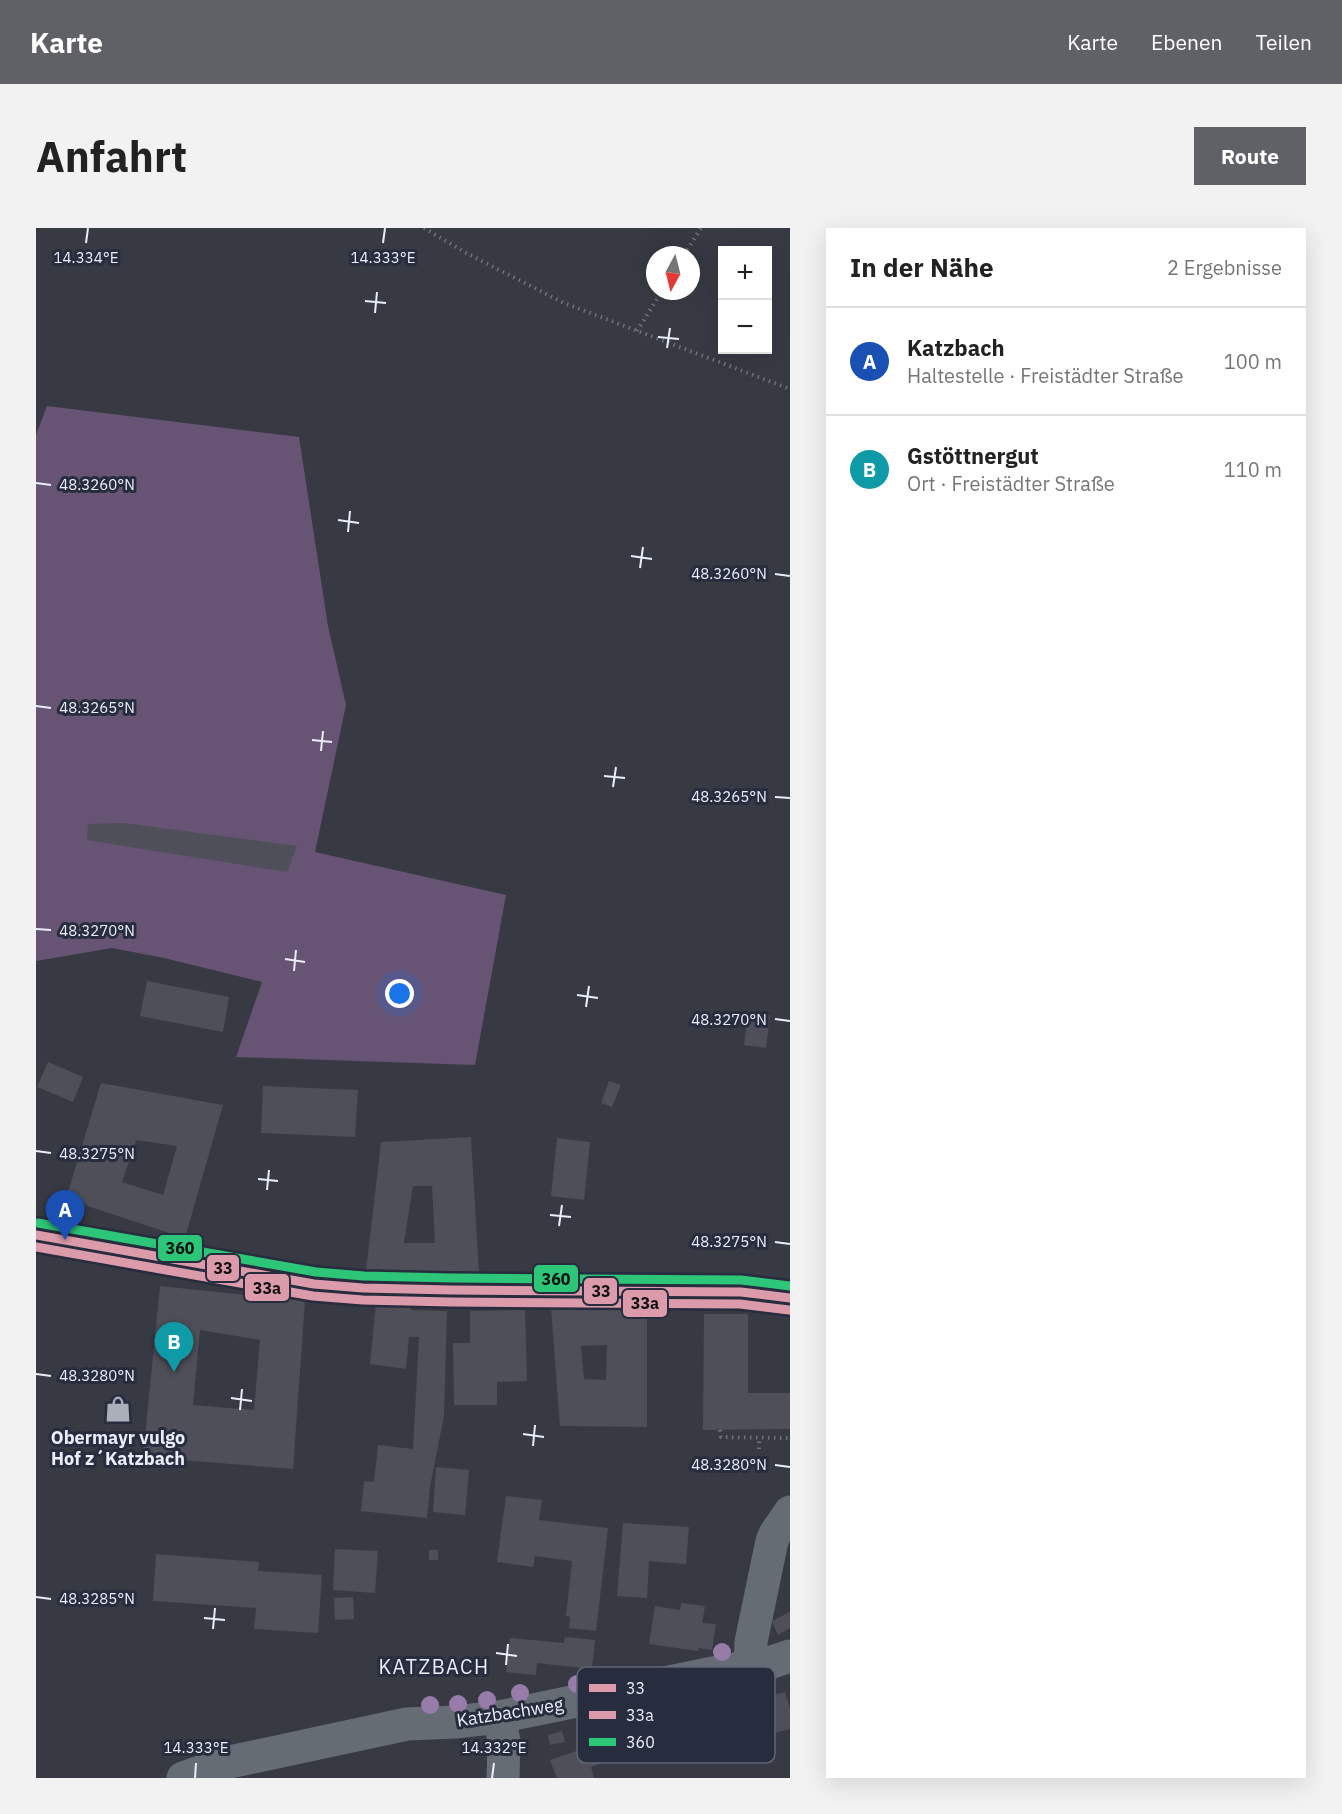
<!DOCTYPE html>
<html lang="de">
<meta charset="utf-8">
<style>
body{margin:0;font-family:"IBM Plex Sans",sans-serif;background:#f2f2f2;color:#222}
.controls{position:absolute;right:18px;top:18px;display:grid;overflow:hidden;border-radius:0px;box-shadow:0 6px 24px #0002}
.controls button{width:54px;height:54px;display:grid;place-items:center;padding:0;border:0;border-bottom:2px solid #e0e0e0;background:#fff;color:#222;font:30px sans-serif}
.compass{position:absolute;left:610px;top:18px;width:54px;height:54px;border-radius:50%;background:#fff;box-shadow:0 6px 24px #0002;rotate:187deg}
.you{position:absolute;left:364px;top:766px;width:21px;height:21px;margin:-15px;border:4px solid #fff;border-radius:50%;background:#1a73e8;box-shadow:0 0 0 9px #1a73e833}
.badge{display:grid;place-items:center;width:39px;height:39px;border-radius:50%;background:#606166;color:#fff;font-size:20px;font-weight:700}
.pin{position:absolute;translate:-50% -50px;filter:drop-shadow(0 2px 3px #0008)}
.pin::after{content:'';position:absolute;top:32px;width:21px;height:18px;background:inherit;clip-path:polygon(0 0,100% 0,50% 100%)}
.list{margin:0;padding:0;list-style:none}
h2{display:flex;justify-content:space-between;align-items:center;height:78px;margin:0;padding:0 24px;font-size:26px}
h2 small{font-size:20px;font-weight:400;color:#767676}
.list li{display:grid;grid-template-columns:39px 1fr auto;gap:18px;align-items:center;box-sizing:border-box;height:108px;padding:0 24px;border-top:2px solid #e0e0e0}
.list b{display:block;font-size:22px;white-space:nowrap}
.list p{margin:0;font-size:20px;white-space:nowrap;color:#767676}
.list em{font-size:20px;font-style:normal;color:#767676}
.map{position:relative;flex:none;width:754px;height:1550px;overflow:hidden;border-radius:0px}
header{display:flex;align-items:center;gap:36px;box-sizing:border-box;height:84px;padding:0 30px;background:#606166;color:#fff}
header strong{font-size:28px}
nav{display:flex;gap:33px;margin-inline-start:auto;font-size:21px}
.intro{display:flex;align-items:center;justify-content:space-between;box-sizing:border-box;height:144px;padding:0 36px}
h1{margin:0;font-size:42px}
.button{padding:15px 27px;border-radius:0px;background:#606166;color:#fff;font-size:21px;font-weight:700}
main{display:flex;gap:36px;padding:0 36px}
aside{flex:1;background:#fff;border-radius:0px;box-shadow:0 6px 24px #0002}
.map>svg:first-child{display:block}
.green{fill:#675373}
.building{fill:#4e4f58;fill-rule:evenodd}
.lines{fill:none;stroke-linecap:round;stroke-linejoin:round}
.path{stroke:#6f737a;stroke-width:4;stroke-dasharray:1.5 4.5;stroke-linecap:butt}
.minor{stroke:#666c74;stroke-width:33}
.major{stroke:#6e7680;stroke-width:33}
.bus-1-casing{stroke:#272c3f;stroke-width:14}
.bus-2-casing{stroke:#272c3f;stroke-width:14}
.bus-3-casing{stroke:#272c3f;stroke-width:14}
.bus-1{stroke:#db9baa;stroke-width:9}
.bus-2{stroke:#db9baa;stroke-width:9}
.bus-3{stroke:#2dc577;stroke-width:9}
.tree{fill:#977ba9}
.ticks{fill:none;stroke:#eaeefa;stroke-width:2}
.labels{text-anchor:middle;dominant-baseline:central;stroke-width:6;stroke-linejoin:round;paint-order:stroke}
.poi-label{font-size:18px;font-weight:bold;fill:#eaeefa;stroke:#272c3f}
.street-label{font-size:18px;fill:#eaeefa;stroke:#272c3f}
.neighbourhood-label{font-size:20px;letter-spacing:1.5px;fill:#eaeefa;stroke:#272c3f}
.key{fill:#272c3f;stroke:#626677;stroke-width:1.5}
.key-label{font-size:16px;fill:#eaeefa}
.ticks-label{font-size:15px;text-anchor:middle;fill:#eaeefa;stroke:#272c3f;stroke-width:6;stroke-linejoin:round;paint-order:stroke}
.line-badge{stroke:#272c3f;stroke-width:2}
.pale-badge-label{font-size:16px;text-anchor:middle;font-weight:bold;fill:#111}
</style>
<header>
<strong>Karte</strong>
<nav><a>Karte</a><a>Ebenen</a><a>Teilen</a></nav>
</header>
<div class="intro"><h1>Anfahrt</h1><a class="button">Route</a></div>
<main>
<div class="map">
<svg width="754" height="1550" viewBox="0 0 754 1550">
<rect width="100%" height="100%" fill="#373a43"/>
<polygon class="green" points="11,178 263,209 292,398 310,477 279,624 470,667 439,837 200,829 226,754 128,730 76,720 0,733 0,207"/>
<g class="building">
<polygon points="87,595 261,618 251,644 51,612 52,596"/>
<polygon points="111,753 193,769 187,804 104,788"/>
<polygon points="712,784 734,787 730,820 708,817"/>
<polygon points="12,834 47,849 37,874 1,859"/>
<polygon points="573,853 585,857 576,879 565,875"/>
<path d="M65,855L187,877L149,1010L30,971ZM100,912L141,918L127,967L86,954Z"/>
<polygon points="227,858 322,862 319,909 225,905"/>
<path d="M435,909L443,1046L330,1043L345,914ZM377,958H396L399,1015H368Z"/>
<polygon points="521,910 554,914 548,972 515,968"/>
<path d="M124,1058L269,1073L257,1241L107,1229ZM164,1102L224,1112L218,1182L157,1177Z"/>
<polygon points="340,1075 375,1076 375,1082 411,1083 408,1188 394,1259 391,1290 325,1283 328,1253 338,1254 342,1217 377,1221 383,1109 373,1109 370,1141 334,1136"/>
<path d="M515,1080L611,1081V1199L524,1198ZM571,1117L570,1152L548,1151L545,1118Z"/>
<polygon points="489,1082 491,1153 461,1154 461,1177 418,1177 417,1115 434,1115 434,1083"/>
<polygon points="668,1086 712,1086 712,1165 754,1165 754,1201 667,1202"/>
<polygon points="73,1174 91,1176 89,1192 71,1190"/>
<polygon points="400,1239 433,1242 429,1287 397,1284"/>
<polygon points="470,1268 506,1272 503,1292 572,1300 560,1403 533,1400 534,1389 530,1388 536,1333 499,1328 497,1339 461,1334"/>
<polygon points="587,1295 653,1299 650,1336 613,1333 611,1370 581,1368"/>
<polygon points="299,1321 342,1323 339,1365 297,1362"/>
<rect x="393" y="1322" width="9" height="10"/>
<polygon points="120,1326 223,1334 222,1343 286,1347 282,1405 218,1401 220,1380 117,1373"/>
<polygon points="317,1369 318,1391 299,1392 298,1370"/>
<polygon points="645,1375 669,1378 666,1395 680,1396 676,1422 663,1420 662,1423 613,1416 619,1378 644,1382"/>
<polygon points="754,1384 754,1400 742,1407 736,1393"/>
<polygon points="529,1409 559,1412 556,1441 501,1435 500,1447 470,1444 474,1410 528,1415"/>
<polygon points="749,1464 754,1480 754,1501 730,1507 728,1501 717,1503 710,1479 713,1478 712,1474"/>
<polygon points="526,1503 529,1514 514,1517 512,1507"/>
<polygon points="572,1512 578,1530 555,1539 558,1550 521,1550 514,1532"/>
</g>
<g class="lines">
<g class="path">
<polyline points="388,0 432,26 528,75 754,161"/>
<polyline points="648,27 665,0"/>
<polyline points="601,103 626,63"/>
<polyline points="684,1202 685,1209 754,1210"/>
<polyline points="723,1221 723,1210"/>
</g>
<g class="minor">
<polyline points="714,1439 715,1414 736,1313 739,1306 754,1284"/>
<polyline points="463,1489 468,1513 467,1550"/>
<polyline points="147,1550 189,1535 371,1496 419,1494 463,1489 682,1444 733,1435 754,1428"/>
</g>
<polyline class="major" points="0,1007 278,1056 327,1060 415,1062 705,1064 754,1070"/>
<g class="bus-1-casing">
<polyline id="bus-1" points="0,1007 278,1056 327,1060 415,1062 705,1064 754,1070"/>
</g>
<g class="bus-2-casing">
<polyline id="bus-2" points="0,1019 277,1068 327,1072 415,1074 704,1076 753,1082"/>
</g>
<g class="bus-3-casing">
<polyline id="bus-3" points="2,995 280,1044 328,1048 415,1050 705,1052 754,1058"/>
</g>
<use href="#bus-1" class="bus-1"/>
<use href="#bus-2" class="bus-2"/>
<use href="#bus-3" class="bus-3"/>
</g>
<g class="tree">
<circle cx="686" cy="1424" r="9"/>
<circle cx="541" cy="1456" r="9"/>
<circle cx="484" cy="1465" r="9"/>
<circle cx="451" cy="1472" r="9"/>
<circle cx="422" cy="1476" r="9"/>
<circle cx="394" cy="1477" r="9"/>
</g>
<path class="ticks" d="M50,15L52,0M347,15L349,0M329,73L350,75M339,85L341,64M622,109L643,111M631,120L634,100M0,255L15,257M302,292L323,295M312,304L314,283M595,328L616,331M604,340L607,319M739,346L754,348M0,478L15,480M276,512L296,514M285,523L287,503M568,548L589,550M577,559L580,539M739,569L754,570M0,701L15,702M249,731L269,734M258,743L260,722M541,767L562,770M550,779L553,758M739,791L754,793M0,923L15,925M222,951L242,953M231,962L233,942M514,987L535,989M523,998L526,977M739,1014L754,1016M0,1146L15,1148M195,1170L216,1173M204,1182L206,1161M487,1206L508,1209M497,1218L499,1197M739,1237L754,1239M0,1369L15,1371M168,1390L189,1392M177,1401L179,1380M460,1425L481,1428M470,1437L472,1416M159,1550L160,1535M456,1550L458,1535"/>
<defs>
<g id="shop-bare" transform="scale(2.07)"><path d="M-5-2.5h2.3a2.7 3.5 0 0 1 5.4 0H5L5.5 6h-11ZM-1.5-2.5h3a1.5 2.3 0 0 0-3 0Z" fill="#abafba" stroke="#272c3f" stroke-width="2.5" paint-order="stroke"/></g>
</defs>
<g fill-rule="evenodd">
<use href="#shop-bare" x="82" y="1181"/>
</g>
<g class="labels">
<g class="poi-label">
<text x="82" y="1209">Obermayr vulgo<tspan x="82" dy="21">Hof z´Katzbach</tspan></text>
</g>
<g class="street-label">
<text transform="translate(474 1484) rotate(-9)">Katzbachweg</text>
</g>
<g class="neighbourhood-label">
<text x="398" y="1438">KATZBACH</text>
</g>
</g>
<rect x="541" y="1439" width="198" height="96" rx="9" class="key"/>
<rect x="553" y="1456" width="27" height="8" fill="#db9baa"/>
<rect x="553" y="1483" width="27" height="8" fill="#db9baa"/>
<rect x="553" y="1510" width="27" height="8" fill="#2dc577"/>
<g class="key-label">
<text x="590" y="1466">33</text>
<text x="590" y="1493">33a</text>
<text x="590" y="1520">360</text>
</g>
<g class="ticks-label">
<text x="50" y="35">14.334°E</text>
<text x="347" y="35">14.333°E</text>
<text x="61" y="262">48.3260°N</text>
<text x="693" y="351">48.3260°N</text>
<text x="61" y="485">48.3265°N</text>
<text x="693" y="574">48.3265°N</text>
<text x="61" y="708">48.3270°N</text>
<text x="693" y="797">48.3270°N</text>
<text x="61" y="931">48.3275°N</text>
<text x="693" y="1019">48.3275°N</text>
<text x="61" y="1153">48.3280°N</text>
<text x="693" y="1242">48.3280°N</text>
<text x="61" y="1376">48.3285°N</text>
<text x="160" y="1525">14.333°E</text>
<text x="458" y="1525">14.332°E</text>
</g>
<g class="line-badge">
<rect x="121" y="1006" width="46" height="28" rx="6" fill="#2dc577"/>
<rect x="170" y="1026" width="34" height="28" rx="6" fill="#db9baa"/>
<rect x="497" y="1036" width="46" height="29" rx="6" fill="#2dc577"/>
<rect x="208" y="1045" width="46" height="29" rx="6" fill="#db9baa"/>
<rect x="547" y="1049" width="35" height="28" rx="6" fill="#db9baa"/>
<rect x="586" y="1061" width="46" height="29" rx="6" fill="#db9baa"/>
</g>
<g class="pale-badge-label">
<text x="144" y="1026">360</text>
<text x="187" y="1046">33</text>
<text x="520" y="1057">360</text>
<text x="231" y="1066">33a</text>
<text x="565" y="1069">33</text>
<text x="609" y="1081">33a</text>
</g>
</svg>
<div class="controls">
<button>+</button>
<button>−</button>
</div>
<svg class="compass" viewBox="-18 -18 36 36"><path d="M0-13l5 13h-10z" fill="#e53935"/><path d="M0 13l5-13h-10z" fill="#767676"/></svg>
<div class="you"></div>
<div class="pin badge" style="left:29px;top:1012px;background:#1a4fb4">A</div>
<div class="pin badge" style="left:138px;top:1144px;background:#0f9aa8">B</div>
</div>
<aside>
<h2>In der Nähe<small>2 Ergebnisse</small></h2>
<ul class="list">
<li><span class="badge" style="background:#1a4fb4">A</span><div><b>Katzbach</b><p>Haltestelle · Freistädter Straße</p></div><em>100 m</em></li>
<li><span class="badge" style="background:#0f9aa8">B</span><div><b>Gstöttnergut</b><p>Ort · Freistädter Straße</p></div><em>110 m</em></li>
</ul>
</aside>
</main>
